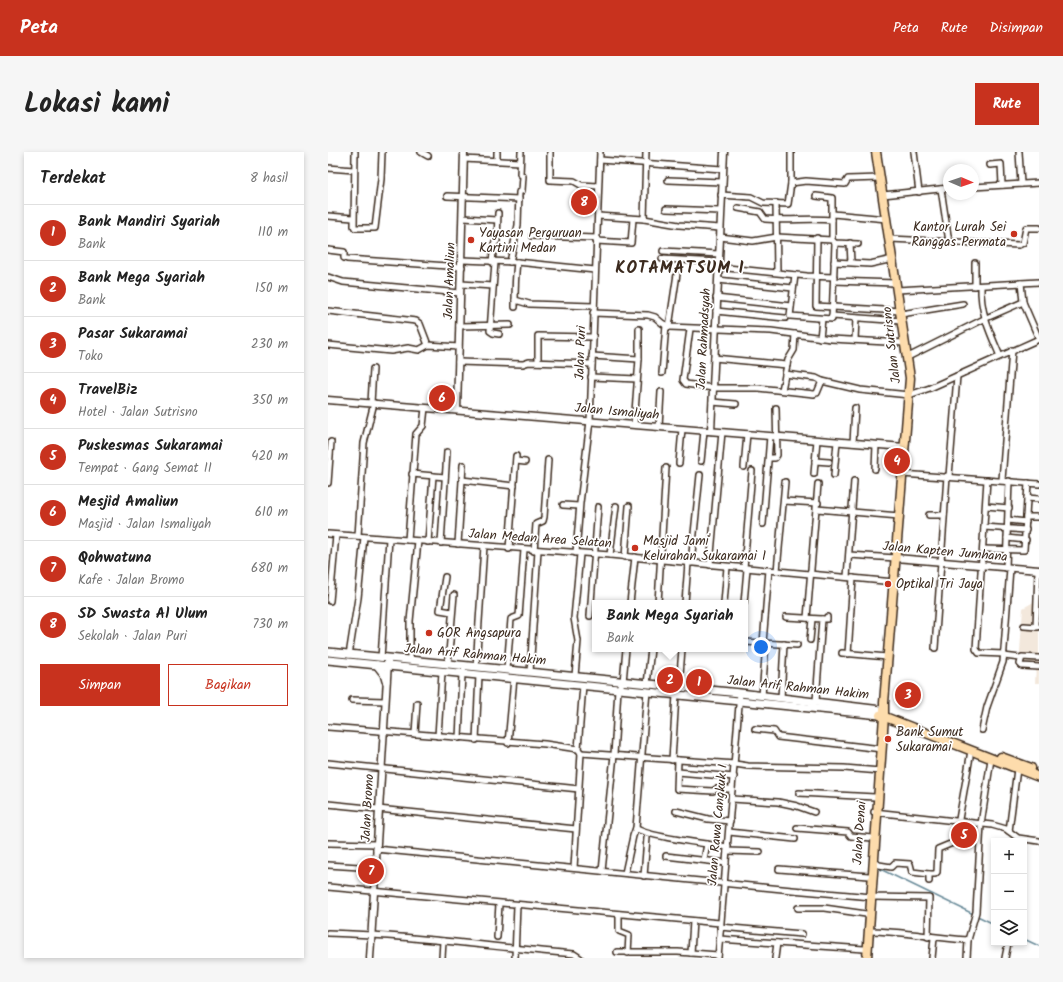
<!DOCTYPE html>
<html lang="id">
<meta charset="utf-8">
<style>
body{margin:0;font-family:Kalam,sans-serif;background:#f6f6f6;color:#222}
.controls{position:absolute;right:12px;bottom:12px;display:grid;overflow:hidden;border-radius:0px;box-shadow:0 2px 6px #0003}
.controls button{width:36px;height:36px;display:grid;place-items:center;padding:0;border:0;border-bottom:1px solid #e0e0e0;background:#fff;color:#222;font:20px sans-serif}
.compass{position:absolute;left:615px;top:12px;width:36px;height:36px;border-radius:50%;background:#fff;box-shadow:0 2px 6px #0003;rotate:92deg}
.you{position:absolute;left:433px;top:495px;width:14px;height:14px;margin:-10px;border:3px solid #fff;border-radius:50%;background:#1a73e8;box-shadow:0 0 0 6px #1a73e833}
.badge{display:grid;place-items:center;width:26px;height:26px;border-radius:50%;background:#c8321e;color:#fff;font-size:13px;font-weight:700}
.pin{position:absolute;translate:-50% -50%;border:2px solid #fff;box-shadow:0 1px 4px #0006}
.popup{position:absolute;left:264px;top:448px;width:156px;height:52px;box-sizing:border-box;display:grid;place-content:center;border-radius:0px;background:#fff;filter:drop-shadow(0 1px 3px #0005);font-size:13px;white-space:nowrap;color:#767676}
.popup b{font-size:15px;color:#222}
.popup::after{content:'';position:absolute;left:50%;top:100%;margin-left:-8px;border:8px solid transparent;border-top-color:#fff}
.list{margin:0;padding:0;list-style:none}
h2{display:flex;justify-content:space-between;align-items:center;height:52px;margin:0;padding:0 16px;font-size:17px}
h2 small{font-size:13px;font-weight:400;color:#767676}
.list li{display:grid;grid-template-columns:26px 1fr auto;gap:12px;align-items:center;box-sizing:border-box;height:56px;padding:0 16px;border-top:1px solid #e0e0e0}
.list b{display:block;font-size:15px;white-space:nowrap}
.list p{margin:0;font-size:13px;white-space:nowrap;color:#767676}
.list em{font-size:13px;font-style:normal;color:#767676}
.actions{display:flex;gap:8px;padding:12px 16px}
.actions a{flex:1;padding:9px 0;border:1px solid #c8321e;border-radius:0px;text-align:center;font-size:14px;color:#c8321e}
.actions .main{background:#c8321e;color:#fff}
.icon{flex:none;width:22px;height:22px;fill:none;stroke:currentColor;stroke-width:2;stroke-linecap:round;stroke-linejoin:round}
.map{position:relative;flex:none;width:711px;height:806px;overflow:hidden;border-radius:0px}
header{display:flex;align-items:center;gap:24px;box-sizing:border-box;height:56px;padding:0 20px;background:#c8321e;color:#fff}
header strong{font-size:19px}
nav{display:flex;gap:22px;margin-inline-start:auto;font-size:14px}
.intro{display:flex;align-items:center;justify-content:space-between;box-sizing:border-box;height:96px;padding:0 24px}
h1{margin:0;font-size:28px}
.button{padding:10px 18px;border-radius:0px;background:#c8321e;color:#fff;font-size:14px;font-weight:700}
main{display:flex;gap:24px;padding:0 24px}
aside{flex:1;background:#fff;border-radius:0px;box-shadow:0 2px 6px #0003}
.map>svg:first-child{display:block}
.built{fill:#f3e8dc}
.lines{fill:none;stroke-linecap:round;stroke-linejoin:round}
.stream{stroke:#6b8c9a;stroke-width:1.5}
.minor-casing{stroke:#3b2a1e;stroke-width:8}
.tertiary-casing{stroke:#3b2a1e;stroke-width:9}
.secondary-casing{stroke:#3b2a1e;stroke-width:10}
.primary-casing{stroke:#3b2a1e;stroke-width:11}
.minor{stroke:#fff;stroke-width:5}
.tertiary{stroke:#fff;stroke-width:6}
.secondary{stroke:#fff;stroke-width:7}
.primary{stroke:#fddcac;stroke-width:8}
.poi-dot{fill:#c8321e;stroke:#fff;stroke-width:1.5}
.labels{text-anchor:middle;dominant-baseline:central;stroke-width:3.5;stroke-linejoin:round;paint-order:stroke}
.poi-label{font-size:13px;fill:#3b2a1e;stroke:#fff;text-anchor:start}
.street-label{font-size:13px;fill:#3b2a1e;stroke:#fff}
.district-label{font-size:17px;font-weight:bold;letter-spacing:1px;fill:#3b2a1e;stroke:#fff}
</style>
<header>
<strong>Peta</strong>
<nav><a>Peta</a><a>Rute</a><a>Disimpan</a></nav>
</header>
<div class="intro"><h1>Lokasi kami</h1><a class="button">Rute</a></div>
<main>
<aside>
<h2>Terdekat<small>8 hasil</small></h2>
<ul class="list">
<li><span class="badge">1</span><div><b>Bank Mandiri Syariah</b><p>Bank</p></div><em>110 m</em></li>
<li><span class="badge">2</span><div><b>Bank Mega Syariah</b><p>Bank</p></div><em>150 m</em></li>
<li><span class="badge">3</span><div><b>Pasar Sukaramai</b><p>Toko</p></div><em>230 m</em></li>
<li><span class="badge">4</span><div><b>TravelBiz</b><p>Hotel · Jalan Sutrisno</p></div><em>350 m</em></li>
<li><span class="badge">5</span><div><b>Puskesmas Sukaramai</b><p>Tempat · Gang Semat II</p></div><em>420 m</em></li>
<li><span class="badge">6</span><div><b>Mesjid Amaliun</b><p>Masjid · Jalan Ismaliyah</p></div><em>610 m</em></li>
<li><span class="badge">7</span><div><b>Qohwatuna</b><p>Kafe · Jalan Bromo</p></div><em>680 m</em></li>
<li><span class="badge">8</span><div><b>SD Swasta Al Ulum</b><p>Sekolah · Jalan Puri</p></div><em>730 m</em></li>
</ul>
<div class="actions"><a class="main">Simpan</a><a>Bagikan</a></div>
</aside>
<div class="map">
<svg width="711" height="806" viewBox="0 0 711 806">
<rect width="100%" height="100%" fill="#fff"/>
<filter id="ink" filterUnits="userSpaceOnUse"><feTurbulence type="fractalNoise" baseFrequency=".025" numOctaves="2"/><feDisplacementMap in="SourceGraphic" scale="8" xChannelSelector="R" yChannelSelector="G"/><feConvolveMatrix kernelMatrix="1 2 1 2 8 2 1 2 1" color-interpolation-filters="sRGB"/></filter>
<g filter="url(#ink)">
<polygon class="built" points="711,447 711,531 707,531 708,514 691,513 695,456"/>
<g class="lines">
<g class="stream">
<polyline points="550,716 666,772"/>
<polyline points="696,787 711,794"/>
</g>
<g class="minor-casing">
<g id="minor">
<polyline points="27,0 26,74 27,76 47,76 53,27 54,0"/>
<polyline points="93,0 100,4"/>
<polyline points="222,0 222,28 246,29 253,33 270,34"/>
<polyline points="586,0 591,40"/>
<polyline points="691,0 693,32"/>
<polyline points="136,7 192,10"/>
<polyline points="272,8 394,17"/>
<polyline points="169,9 169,0"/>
<polyline points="662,13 673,12 674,33"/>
<polyline points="0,16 26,18"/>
<polyline points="340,28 394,30"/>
<polyline points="463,31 478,29 517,32 520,27 552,26"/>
<polyline points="645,35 711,31"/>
<polyline points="613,37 621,90"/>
<polyline points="393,43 423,45 435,51 460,52 463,31 463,0"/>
<polyline points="555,43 621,36"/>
<polyline points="119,44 191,47"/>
<polyline points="488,44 504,46 504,88"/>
<polyline points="448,51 449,120"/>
<path d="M410,56L432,60L437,67C460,69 482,66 504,68"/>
<polyline points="338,57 392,59"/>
<polyline points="505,62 559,67"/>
<polyline points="0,64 25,66"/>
<polyline points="270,64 316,67 318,0"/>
<polyline points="135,66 169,68"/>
<polyline points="316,67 351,73 392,76"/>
<polyline points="204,84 269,86"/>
<polyline points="392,85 425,89 449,85 504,88 507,91 530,92"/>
<polyline points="489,86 488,154 573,159"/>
<polyline points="562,87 691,93 695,91 698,76 711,76"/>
<polyline points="268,89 303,91 305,67"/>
<polyline points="522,91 523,110"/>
<polyline points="0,98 16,100 16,106 19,107 134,115"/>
<polyline points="335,99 391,102"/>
<polyline points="334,107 391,110"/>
<polyline points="134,108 189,110 267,118"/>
<polyline points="164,110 166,92 169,89 170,61"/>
<polyline points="167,110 162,179 165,181 171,182"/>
<polyline points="182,110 190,73 191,40 194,39 195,24 192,22 193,0"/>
<polyline points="506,110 542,112 565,107"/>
<polyline points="390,115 479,124 506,125"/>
<polyline points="467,123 462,164 504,167 507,91"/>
<polyline points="0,125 15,130 132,141"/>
<polyline points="390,128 465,136"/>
<polyline points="506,129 568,131"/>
<polyline points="693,131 695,150 711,187"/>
<polyline points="133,132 165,134"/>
<polyline points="647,134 647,111"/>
<path d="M653,134C652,160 662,181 672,204"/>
<polyline points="569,138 711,130"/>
<polyline points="388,146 463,154"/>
<polyline points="187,148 201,152 266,154"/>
<path d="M187,155C187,140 187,126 189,110"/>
<polyline points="0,159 88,169 92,172 100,193"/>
<polyline points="388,159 457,166"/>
<polyline points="265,161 320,163 327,165 334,171 341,175 443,179 503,187 577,191"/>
<polyline points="573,162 635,152"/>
<polyline points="504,164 574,169"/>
<polyline points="131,174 182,173"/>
<polyline points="341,175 349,122"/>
<polyline points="362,177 355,228 358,232 385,236 430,236 486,242 489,241 494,229"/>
<polyline points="492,186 494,167"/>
<polyline points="527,188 528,166"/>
<polyline points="0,193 63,199 80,196 91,198 100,193 131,195"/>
<polyline points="264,204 311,207"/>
<polyline points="580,205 656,167 695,150"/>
<polyline points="386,206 459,213"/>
<polyline points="130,210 195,212 201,210 264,212"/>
<polyline points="210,210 210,184 264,185"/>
<polyline points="334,221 338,173"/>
<polyline points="457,222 488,226 494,229 532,238 581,243 602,236 711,187"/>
<polyline points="263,225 309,227"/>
<polyline points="454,238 460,208 466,198 467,182"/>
<polyline points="384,250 408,252"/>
<polyline points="43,251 45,217"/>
<polyline points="306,273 311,207 311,177"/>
<polyline points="331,275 333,240"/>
<polyline points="525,291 527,256"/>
<polyline points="441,306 447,306 449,303 448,256"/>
<polyline points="188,309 197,310"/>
<polyline points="373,309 376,279"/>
<polyline points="487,309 501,310"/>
<polyline points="351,311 354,277"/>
<polyline points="416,315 419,282"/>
<polyline points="547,317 548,293"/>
<polyline points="84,322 117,325"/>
<polyline points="486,322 489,288"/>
<polyline points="574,322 711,332"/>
<polyline points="506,323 509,290"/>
<polyline points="621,324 629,224"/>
<polyline points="134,328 186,334"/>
<polyline points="659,328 648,497 651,501 676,502"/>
<polyline points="674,328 684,198"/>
<polyline points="0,331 3,290"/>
<polyline points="699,346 711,347"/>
<polyline points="456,349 490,351"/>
<polyline points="235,353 251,354"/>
<polyline points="658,354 681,356"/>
<polyline points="489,357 571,364"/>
<polyline points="601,363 616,363"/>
<polyline points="698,365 711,365"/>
<polyline points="680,368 698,370"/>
<polyline points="435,372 442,284"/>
<polyline points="656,375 698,378"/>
<polyline points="0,382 282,403 566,430"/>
<polyline points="30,384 36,291 46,251"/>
<polyline points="679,386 698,388"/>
<polyline points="80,388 88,282 95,274 97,256"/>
<polyline points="100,390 105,324"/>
<polyline points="113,391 119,300"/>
<polyline points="130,392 135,313"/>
<polyline points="181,397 188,304"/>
<polyline points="655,397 696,398 700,331"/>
<polyline points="206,399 208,372 215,369 216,365 220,308"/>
<polyline points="248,401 252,351 262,269 272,0"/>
<polyline points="282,403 288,354"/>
<polyline points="521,403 568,406"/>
<polyline points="297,405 301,354"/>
<polyline points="363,411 372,323"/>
<polyline points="382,413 394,280"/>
<polyline points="416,416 424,319"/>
<polyline points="678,416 681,329"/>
<polyline points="449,419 457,330"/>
<polyline points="117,425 112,458 124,460"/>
<polyline points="519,425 526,329"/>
<polyline points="2,449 8,383"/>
<polyline points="302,451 307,405"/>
<polyline points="330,451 338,316"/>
<polyline points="357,451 360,411"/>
<polyline points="396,451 399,415"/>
<polyline points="416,451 419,417"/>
<polyline points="262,464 270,355"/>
<polyline points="458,465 494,467 488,549"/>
<polyline points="479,466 490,332"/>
<polyline points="494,467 499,467 499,465"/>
<polyline points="696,474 710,475"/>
<polyline points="708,475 710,418"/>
<polyline points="482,488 484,467"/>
<polyline points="417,490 469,493"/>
<polyline points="435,491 441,418"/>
<polyline points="607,496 619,324"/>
<polyline points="514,501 559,505"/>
<polyline points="520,502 525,426"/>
<polyline points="21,503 30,446 36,385"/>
<polyline points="676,504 692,506"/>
<polyline points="53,506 61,387"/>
<polyline points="711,506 694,505 692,512 694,514 711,515"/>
<polyline points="82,508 82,469 90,389"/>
<polyline points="120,512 126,443"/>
<polyline points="148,515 156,394"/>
<polyline points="179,517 183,467 191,464 196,398"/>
<polyline points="202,520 210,399"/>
<polyline points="247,524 250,489 246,466 252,402"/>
<polyline points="319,532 323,497"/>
<polyline points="351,535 354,497"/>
<polyline points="434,544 438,491"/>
<polyline points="453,546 456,492"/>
<polyline points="24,548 57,549"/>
<polyline points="0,575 217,592 250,597 253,601"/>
<polyline points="427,577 446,579 450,585 554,597"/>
<polyline points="654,578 659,555 675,510 682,416"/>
<polyline points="87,582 89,551"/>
<polyline points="110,584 114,520"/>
<polyline points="131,586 134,522"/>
<polyline points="148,588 151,523"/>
<polyline points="180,591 186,526"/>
<polyline points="250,597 255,533"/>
<polyline points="253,601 407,612 420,614 516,616 552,619"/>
<polyline points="344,608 348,543"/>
<polyline points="350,608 349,637 385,639 388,637 404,637"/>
<polyline points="0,611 251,637"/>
<polyline points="350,620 406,625"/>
<polyline points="471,641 547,645"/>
<polyline points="404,647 450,650 469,654 486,660"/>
<polyline points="0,652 248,677"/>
<polyline points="348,659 380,667 402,669"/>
<polyline points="546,660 664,673 678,677 690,686 711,689"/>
<path d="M308,676C316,684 385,693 400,695"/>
<polyline points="469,676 520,680 523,684 544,686"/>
<polyline points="681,679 689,617"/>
<polyline points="401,680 467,687"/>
<polyline points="0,691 48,692"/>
<polyline points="48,697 464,738 544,745 601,746 600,785"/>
<polyline points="399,699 432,700"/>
<polyline points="338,704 398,711"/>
<polyline points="376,708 379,692"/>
<polyline points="546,709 551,713 563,715 567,711 582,712 584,720 601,722"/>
<polyline points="0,713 47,716"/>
<polyline points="246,716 253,601"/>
<polyline points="451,717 541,724"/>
<polyline points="274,719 286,603 290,537 295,530 298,497"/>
<polyline points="297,721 305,684 308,676 319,539"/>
<polyline points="316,724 319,686"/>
<polyline points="601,729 601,722 607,722 609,720 610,697 627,690 643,599"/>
<polyline points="0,735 392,771"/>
<polyline points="470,756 496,756 538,762"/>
<polyline points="291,762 291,779 301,783 300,801"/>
<polyline points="392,775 474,782"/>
<path d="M541,779C574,779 606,786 640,788"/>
<path d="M0,781C82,783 164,795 246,802L252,806"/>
<polyline points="169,785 171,752"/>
<polyline points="391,787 536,797"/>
<polyline points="289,800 350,800 390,803"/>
<polyline points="363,801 365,769"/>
<polyline points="114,806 115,789"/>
<polyline points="187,806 189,753"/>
<polyline points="390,806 412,541"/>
<polyline points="447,806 449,791"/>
<polyline points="604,806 606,786"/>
<polyline points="639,806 640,788 648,760 653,672 663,607"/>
<polyline points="677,806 680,791"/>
</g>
</g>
<g class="tertiary-casing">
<g id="tertiary">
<polyline points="0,248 576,295"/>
<polyline points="129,258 136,0"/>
<polyline points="383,279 396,0"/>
<polyline points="568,406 711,418"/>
<polyline points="42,806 60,510"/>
</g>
</g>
<g class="secondary-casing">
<g id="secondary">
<polyline points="0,500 412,541 553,558"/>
<polyline points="0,508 552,563"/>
<polyline points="49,513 56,522 58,529"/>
</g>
</g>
<g class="primary-casing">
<g id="primary">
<polyline points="552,563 711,625"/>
<polyline points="673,605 703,616"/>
<polyline points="539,806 556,564 556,551 582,226 548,0"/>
</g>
</g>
<use href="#minor" class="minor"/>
<use href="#tertiary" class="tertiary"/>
<use href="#secondary" class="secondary"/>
<use href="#primary" class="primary"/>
</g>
</g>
<g class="poi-dot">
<circle cx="686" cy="82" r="4"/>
<circle cx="143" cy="88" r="4"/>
<circle cx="307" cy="396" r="4"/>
<circle cx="560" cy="432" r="4"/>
<circle cx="101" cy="481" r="4"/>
<circle cx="560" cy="587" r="4"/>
</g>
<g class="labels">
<g class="poi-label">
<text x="678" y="75" text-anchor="end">Kantor Lurah Sei<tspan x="678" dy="15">Ranggas Permata</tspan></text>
<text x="151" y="81">Yayasan Perguruan<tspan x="151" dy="15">Kartini Medan</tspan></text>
<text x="315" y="389">Masjid Jami'<tspan x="315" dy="15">Kelurahan Sukaramai I</tspan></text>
<text x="568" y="432">Optikal Tri Jaya</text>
<text x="109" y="481">GOR Angsapura</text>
<text x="568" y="580">Bank Sumut<tspan x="568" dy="15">Sukaramai</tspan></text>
</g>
<g class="street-label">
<text transform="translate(122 129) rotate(-88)">Jalan Amaliun</text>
<text transform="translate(376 187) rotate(-87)">Jalan Rahmadsyah</text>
<text transform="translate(564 193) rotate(-97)">Jalan Sutrisno</text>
<text transform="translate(253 201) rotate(-88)">Jalan Puri</text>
<text transform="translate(289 260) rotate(5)">Jalan Ismaliyah</text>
<text transform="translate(212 387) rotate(4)">Jalan Medan Area Selatan</text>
<text transform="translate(617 400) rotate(5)">Jalan Kapten Jumhana</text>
<text transform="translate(147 503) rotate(5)">Jalan Arif Rahman Hakim</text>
<text transform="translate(470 536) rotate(6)">Jalan Arif Rahman Hakim</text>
<text transform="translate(40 656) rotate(-87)">Jalan Bromo</text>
<text transform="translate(390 673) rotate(-85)">Jalan Rawa Cangkuk I</text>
<text transform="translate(532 681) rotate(-86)">Jalan Denai</text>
</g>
<g class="district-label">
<text x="352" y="116">KOTAMATSUM I</text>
</g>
</g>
</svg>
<div class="controls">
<button>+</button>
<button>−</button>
<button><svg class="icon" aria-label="layers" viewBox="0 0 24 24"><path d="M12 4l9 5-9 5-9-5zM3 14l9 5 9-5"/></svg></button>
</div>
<svg class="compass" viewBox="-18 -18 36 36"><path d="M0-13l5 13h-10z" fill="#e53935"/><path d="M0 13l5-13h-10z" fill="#767676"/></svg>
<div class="you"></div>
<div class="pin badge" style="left:371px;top:530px">1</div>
<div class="pin badge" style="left:342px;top:528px">2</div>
<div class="popup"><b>Bank Mega Syariah</b>Bank</div>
<div class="pin badge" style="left:580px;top:543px">3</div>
<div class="pin badge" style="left:569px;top:309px">4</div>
<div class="pin badge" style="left:636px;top:683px">5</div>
<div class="pin badge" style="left:114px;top:246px">6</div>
<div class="pin badge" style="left:43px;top:719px">7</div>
<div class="pin badge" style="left:256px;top:50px">8</div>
</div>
</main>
